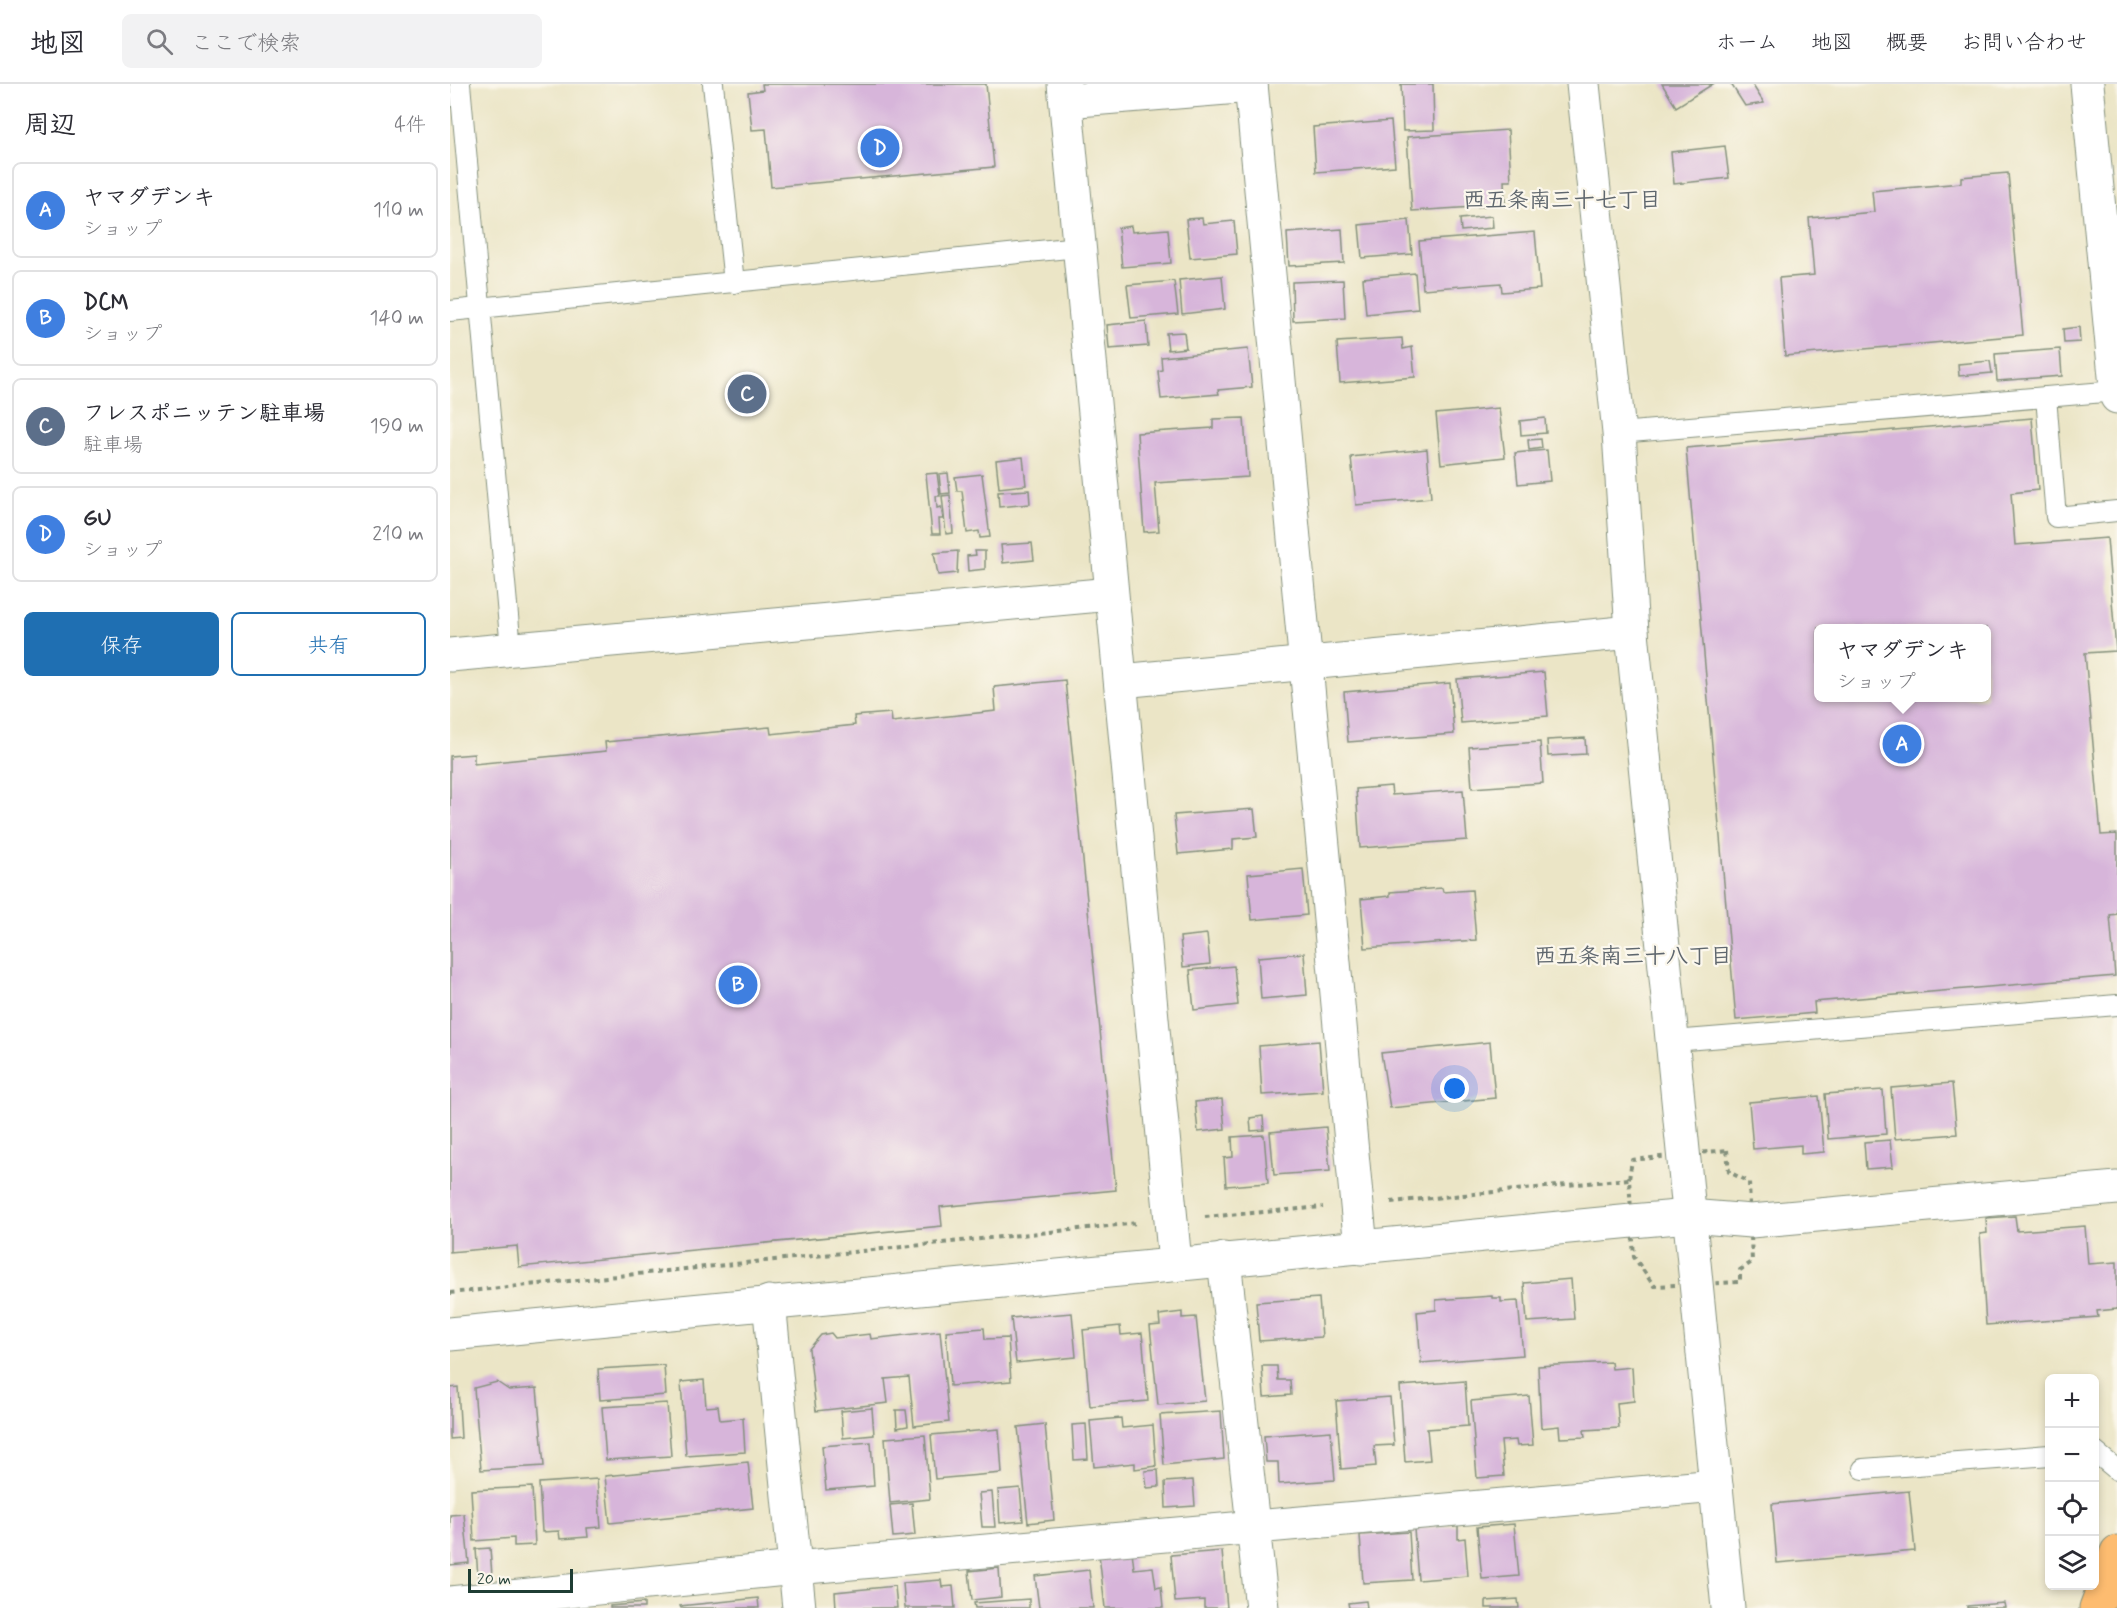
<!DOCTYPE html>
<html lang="ja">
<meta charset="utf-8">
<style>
body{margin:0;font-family:Mynerve,"Klee One",sans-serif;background:#f2f2f3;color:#2b2b33}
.controls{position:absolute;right:18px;bottom:18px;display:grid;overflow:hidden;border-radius:9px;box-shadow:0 3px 9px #0003}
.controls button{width:54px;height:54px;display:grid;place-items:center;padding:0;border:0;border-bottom:2px solid #e1e1e2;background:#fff;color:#2b2b33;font:30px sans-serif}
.scale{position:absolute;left:18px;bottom:15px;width:105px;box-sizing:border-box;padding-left:6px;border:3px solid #1f3d34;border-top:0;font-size:16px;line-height:21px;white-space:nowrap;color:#1f3d34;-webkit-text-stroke:4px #fbf7ec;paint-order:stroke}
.you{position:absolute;left:1005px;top:1005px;width:21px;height:21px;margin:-15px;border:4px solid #fff;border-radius:50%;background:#1a73e8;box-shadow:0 0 0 9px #1a73e833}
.badge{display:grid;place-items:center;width:39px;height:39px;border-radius:50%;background:#1f6fb2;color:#fff;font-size:20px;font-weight:700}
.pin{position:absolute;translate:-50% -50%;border:3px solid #fff;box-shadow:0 2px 6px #0006}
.popup{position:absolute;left:1364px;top:540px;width:177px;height:78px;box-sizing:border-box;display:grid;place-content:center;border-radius:9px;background:#fff;filter:drop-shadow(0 2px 4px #0005);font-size:20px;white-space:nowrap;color:#7c7c81}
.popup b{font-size:22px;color:#2b2b33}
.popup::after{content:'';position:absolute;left:50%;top:100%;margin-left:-12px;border:12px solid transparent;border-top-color:#fff}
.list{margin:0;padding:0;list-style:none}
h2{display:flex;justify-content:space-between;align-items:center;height:78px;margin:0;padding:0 24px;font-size:26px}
h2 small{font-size:20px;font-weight:400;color:#7c7c81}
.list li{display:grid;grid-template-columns:39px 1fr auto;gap:18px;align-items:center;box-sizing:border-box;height:96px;margin:0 12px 12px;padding:0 12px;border:2px solid #e1e1e2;border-radius:9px}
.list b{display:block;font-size:22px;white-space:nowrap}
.list p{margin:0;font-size:20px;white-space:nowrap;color:#7c7c81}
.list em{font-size:20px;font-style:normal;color:#7c7c81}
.actions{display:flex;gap:12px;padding:18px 24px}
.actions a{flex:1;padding:14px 0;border:2px solid #1f6fb2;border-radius:9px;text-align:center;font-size:21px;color:#1f6fb2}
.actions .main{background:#1f6fb2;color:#fff}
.icon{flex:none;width:33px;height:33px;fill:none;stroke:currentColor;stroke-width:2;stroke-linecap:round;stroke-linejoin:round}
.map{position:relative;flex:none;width:1667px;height:1524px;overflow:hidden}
header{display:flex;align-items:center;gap:36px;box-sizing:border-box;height:84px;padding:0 30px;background:#fff;border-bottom:2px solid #e1e1e2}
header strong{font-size:28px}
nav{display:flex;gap:33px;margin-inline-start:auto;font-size:21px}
.search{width:420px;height:54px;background:#f2f2f3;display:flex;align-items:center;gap:15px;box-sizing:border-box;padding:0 21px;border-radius:9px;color:#7c7c81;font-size:22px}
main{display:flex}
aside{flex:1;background:#fff}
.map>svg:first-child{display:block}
.building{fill:#d7b5da;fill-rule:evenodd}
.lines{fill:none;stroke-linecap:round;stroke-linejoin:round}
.service-casing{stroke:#85917d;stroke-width:22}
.minor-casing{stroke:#85917d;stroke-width:35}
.tertiary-casing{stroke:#85917d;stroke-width:35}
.trunk-casing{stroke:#85917d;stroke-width:35}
.path{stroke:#85917d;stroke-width:4;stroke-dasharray:4.5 4.5;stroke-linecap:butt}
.service{stroke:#fff;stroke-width:20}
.minor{stroke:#fff;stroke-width:33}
.tertiary{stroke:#fff;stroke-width:33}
.trunk{stroke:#fdbc6f;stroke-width:33}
.labels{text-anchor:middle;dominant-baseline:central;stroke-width:4.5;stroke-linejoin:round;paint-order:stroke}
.neighbourhood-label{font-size:22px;font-weight:bold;fill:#5f676e;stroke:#fbf7ec}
</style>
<header>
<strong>地図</strong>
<div class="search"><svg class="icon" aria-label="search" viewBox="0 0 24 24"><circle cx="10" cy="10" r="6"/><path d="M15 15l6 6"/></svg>ここで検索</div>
<nav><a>ホーム</a><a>地図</a><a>概要</a><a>お問い合わせ</a></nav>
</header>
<main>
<aside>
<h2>周辺<small>4件</small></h2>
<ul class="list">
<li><span class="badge" style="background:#3f7fe0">A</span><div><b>ヤマダデンキ</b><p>ショップ</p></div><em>110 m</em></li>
<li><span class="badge" style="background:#3f7fe0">B</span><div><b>DCM</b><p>ショップ</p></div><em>140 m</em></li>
<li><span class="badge" style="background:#5c6f8a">C</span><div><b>フレスポニッテン駐車場</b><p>駐車場</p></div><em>190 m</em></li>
<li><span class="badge" style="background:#3f7fe0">D</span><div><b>GU</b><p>ショップ</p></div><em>210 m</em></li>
</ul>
<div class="actions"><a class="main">保存</a><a>共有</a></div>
</aside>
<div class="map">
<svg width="1667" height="1524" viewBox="0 0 1667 1524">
<rect width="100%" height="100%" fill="#fbf7ec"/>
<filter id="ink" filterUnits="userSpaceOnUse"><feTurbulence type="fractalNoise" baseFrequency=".0167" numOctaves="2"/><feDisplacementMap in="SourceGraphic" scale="12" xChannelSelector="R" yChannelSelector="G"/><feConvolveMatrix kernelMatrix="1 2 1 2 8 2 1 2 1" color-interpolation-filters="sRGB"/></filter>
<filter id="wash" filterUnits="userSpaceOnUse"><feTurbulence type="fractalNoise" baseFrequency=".008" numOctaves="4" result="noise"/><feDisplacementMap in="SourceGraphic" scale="24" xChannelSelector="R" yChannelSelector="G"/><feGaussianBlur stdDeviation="1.35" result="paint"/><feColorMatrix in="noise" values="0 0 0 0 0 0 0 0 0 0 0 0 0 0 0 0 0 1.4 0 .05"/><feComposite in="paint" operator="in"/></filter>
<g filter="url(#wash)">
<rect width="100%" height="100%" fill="#ebe5c6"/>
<g id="blocks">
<g class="building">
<polygon points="312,0 536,0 544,83 321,103 316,45 302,46 298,8 313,6"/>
<polygon points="951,0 983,0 984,46 953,47"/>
<polygon points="1212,0 1263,0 1226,23"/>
<polygon points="1281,0 1302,0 1314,19 1295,22"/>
<polygon points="941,37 945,82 866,88 863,43"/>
<polygon points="1058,46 1061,97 1054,97 1055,121 962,127 957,53"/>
<polygon points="1275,62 1279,94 1224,100 1221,68"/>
<polygon points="1558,89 1573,251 1335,272 1329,194 1364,191 1359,134 1424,128 1422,107 1511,99 1511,93"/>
<polygon points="1042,132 1043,144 1011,147 1010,135"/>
<polygon points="752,134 753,140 784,137 787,170 740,174 736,135"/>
<polygon points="959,136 962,170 912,174 909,141"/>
<polygon points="681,142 682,148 718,145 721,179 672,183 668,144"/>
<polygon points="892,145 894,179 839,182 837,149"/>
<polygon points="1085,148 1090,205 1052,208 1051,199 973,205 969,157"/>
<polygon points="965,189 968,225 916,230 913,194"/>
<polygon points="772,192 775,225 732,230 729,196"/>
<polygon points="893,196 895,234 843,237 842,198"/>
<polygon points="724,197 728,230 681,234 677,201"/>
<polygon points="696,237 698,262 659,265 657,241"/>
<polygon points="1629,243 1630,258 1614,259 1613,245"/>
<polygon points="734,248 736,264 718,266 716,249"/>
<polygon points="952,254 953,265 962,263 965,293 890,299 887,258"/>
<polygon points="798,265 802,303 768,306 769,310 711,315 708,287 712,286 711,273"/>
<polygon points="1610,265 1612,292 1547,297 1545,270"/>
<polygon points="1540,277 1542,289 1509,292 1508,280"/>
<polygon points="1049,324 1055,373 991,380 986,330"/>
<polygon points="794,334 798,393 705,399 709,447 694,448 687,349 763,344 763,335"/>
<polygon points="1095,334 1096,349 1071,351 1070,337"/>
<path d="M1582,334L1588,406L1561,409L1565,461L1657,454L1666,567L1635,569L1651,751L1667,750V830L1660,831L1665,892L1364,918L1365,929L1286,936L1236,364ZM1368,544H1536V614H1368Z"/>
<polygon points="1091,355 1092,364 1079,366 1078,356"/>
<polygon points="977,365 981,414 906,421 901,373"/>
<polygon points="1097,366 1100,397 1068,400 1065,369"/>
<polygon points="573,373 576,401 549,404 546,376"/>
<polygon points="487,389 490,412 486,412 487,424 491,423 493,435 489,435 490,450 482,450 476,390"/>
<polygon points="498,389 500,409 491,410 489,390"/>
<polygon points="532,390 540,453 530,454 529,447 517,449 512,407 507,407 505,393"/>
<polygon points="579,406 580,420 549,423 548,408"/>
<polygon points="500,411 503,449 496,450 492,412"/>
<polygon points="582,459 584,476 553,479 551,461"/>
<polygon points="508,467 507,489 488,491 484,469"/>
<polygon points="525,467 535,467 535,485 518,487 517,472 526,471"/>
<polygon points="1094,588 1098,632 1011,639 1007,595"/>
<polygon points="615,596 666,1106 490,1123 492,1142 69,1183 67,1162 0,1168 0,672 24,670 24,680 156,667 155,658 320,643 321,650 405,641 404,632 441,629 442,638 546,627 544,603"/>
<polygon points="1000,599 1004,650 898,658 894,608"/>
<polygon points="1135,654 1136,670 1098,672 1097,656"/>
<polygon points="1090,658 1093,699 1022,704 1019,663"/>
<polygon points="941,702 942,711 1013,706 1017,756 910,764 906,705"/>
<polygon points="804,725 807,753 783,755 783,765 728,770 724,731"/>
<polygon points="853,785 857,831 802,836 798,790"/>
<polygon points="992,804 993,808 1022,806 1026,856 915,864 911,815 940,812 940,808"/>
<polygon points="757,850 760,880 733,883 730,853"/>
<polygon points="854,869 857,911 811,915 808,873"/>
<polygon points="784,882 788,921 744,926 740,886"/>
<polygon points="869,957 873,1007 812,1011 809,962"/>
<polygon points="1040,958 1045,1014 940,1024 931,969"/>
<polygon points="1502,999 1507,1050 1445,1055 1441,1004"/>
<polygon points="1433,1006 1436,1050 1378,1055 1375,1010"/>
<polygon points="1369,1012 1374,1068 1351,1070 1351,1061 1303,1065 1299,1018"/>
<polygon points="772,1015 775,1045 748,1048 745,1018"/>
<polygon points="813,1032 814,1046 801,1047 800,1034"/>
<polygon points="876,1043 880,1087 824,1091 820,1048"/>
<polygon points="814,1051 818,1099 776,1102 774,1074 783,1073 782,1053"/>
<polygon points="1440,1056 1443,1083 1416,1085 1414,1058"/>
<polygon points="1565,1132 1567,1147 1635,1142 1638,1180 1667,1178 1667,1225 1647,1227 1648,1233 1536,1241 1530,1150 1537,1149 1536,1134"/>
<polygon points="1121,1195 1124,1235 1077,1238 1074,1199"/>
<polygon points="1042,1212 1042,1214 1051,1214 1051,1218 1068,1217 1073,1271 971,1279 967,1228 986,1226 986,1216"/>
<polygon points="869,1214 872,1253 809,1257 806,1218"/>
<polygon points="732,1228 732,1234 746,1233 755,1317 708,1321 700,1242 710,1241 709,1231"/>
<polygon points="622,1229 626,1273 566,1279 561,1234"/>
<polygon points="670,1242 671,1251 692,1249 698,1317 640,1322 633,1246"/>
<polygon points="534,1244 535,1255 558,1254 561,1297 500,1302 496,1247"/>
<polygon points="490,1247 499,1338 464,1342 459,1293 435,1295 438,1319 366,1327 359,1265 371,1251 381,1249 385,1254 420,1250 421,1255"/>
<polygon points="1161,1278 1162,1285 1182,1283 1184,1317 1167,1319 1169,1344 1134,1346 1135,1353 1110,1354 1109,1342 1091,1344 1088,1282"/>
<polygon points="214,1281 216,1311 150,1316 148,1285"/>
<polygon points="812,1282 827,1282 828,1296 840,1296 841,1311 814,1313"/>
<polygon points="254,1296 256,1323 268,1322 270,1336 293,1334 295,1368 236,1372 231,1298"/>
<polygon points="1015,1297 1018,1342 977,1345 980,1376 955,1378 950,1302"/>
<polygon points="47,1298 59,1306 87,1304 94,1382 31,1386 24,1304"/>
<polygon points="8,1303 11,1354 0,1355 0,1304"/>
<polygon points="1079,1312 1083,1361 1067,1362 1066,1356 1051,1357 1054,1392 1027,1394 1021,1317"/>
<polygon points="940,1313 944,1361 924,1362 926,1382 891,1385 886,1317"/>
<polygon points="217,1319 221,1372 156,1376 152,1323"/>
<polygon points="422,1324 424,1351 393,1354 391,1327"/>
<polygon points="446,1326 456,1326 458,1342 447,1344"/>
<polygon points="771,1327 774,1375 714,1381 710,1331"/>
<polygon points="671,1334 672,1344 703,1341 706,1382 685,1385 685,1379 644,1383 640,1337"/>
<polygon points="595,1340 604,1436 578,1439 568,1343"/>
<polygon points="636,1340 638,1375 624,1376 622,1341"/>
<polygon points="549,1345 552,1389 485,1395 481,1351"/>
<polygon points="881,1347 885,1396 829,1400 828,1378 816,1378 814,1352"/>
<polygon points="475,1351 480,1415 440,1419 435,1354"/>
<polygon points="421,1358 424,1402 376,1406 372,1362"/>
<polygon points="298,1378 303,1424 160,1439 155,1392"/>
<polygon points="708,1386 709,1403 697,1404 695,1387"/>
<polygon points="147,1395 151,1443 137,1444 138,1453 110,1455 109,1447 92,1448 89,1399"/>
<polygon points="743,1396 745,1422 716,1424 715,1398"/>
<polygon points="82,1403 85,1461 64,1462 64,1454 24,1457 21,1406"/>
<polygon points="570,1404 573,1437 550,1439 548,1406"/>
<polygon points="1459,1407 1465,1467 1327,1479 1322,1420"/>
<polygon points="542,1408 545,1443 532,1443 529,1409"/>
<polygon points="462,1419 465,1451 443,1453 440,1421"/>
<polygon points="14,1430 19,1479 0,1481 0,1431"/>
<polygon points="1064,1440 1069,1492 1032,1495 1027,1443"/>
<polygon points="1008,1441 1008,1455 1015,1454 1018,1492 968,1496 964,1445"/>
<polygon points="959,1448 962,1496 913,1499 910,1451"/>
<polygon points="40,1464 42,1492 28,1493 26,1465"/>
<polygon points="682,1467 684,1485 703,1483 706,1504 711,1503 713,1524 655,1524 649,1470"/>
<polygon points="772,1467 777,1524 754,1524 754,1516 725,1518 721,1471"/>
<polygon points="549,1484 551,1513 522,1516 519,1487"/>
<polygon points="639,1486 643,1524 589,1524 585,1492"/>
<polygon points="491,1496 492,1503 503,1502 505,1524 455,1524 453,1499"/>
<polygon points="445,1502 447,1524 386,1524 385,1508"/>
<polygon points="308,1514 309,1524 231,1524 230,1522"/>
<polygon points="579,1515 579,1524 525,1524 524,1519"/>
<polygon points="1068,1515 1069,1524 1036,1524 1036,1517"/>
<polygon points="916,1517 917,1524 899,1524 898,1519"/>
<polygon points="194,1519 194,1524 160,1524 160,1522"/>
<polygon points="1554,1519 1555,1524 1517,1524 1517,1522"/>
</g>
</g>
</g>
<g filter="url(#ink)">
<use href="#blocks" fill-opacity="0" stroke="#85917d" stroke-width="1.5"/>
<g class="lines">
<g class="service-casing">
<g id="service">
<polyline points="10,0 61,565"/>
<polyline points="263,0 284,199"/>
<polyline points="0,227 628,163"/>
<polyline points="1596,313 1606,433 1667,427"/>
<polyline points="1169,349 1666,307"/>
<polyline points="1224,957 1667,921"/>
<polyline points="1644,1367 1667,1386"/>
<polyline points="1413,1385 1600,1371"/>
</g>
</g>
<g class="minor-casing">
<g id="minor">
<polyline points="614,0 725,1179"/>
<polyline points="801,0 911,1164"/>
<polyline points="1637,0 1667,313"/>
<polyline points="616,17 801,2"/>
<polyline points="0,571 661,510"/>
<polyline points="671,597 1182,548"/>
<polyline points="774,1175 812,1524"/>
<polyline points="319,1218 349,1524"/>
<polyline points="0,1519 345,1484 1266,1402"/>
</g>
</g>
<g class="tertiary-casing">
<g id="tertiary">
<polyline points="1133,0 1169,349 1182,548 1278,1524"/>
<polyline points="0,1250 1182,1137 1239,1132 1301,1137 1667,1104"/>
</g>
</g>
<g class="trunk-casing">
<polyline id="trunk" points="1646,1524 1667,1468"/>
</g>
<g class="path">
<polygon points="1277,1066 1279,1088 1299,1098 1302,1178 1290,1186 1290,1198 1204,1202 1184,1173 1179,1095 1182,1076"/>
<polyline points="941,1118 1179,1095"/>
<polyline points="755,1133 873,1123"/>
<polyline points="0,1209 688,1139"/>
</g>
<use href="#service" class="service"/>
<use href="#minor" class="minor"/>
<use href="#tertiary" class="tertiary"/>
<use href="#trunk" class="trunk"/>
</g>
</g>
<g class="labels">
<g class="neighbourhood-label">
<text x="1112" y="117">西五条南三十七丁目</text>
<text x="1183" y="873">西五条南三十八丁目</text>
</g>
</g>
</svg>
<div class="controls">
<button>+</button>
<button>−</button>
<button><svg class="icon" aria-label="locate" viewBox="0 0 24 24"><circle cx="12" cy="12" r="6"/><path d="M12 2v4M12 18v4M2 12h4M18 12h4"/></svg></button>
<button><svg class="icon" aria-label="layers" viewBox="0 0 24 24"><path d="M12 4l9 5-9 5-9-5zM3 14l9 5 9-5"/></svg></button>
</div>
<div class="scale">20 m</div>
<div class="you"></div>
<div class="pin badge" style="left:1452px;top:660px;background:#3f7fe0">A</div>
<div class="popup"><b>ヤマダデンキ</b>ショップ</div>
<div class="pin badge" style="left:288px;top:901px;background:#3f7fe0">B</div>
<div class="pin badge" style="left:297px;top:310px;background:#5c6f8a">C</div>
<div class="pin badge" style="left:430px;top:64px;background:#3f7fe0">D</div>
</div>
</main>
